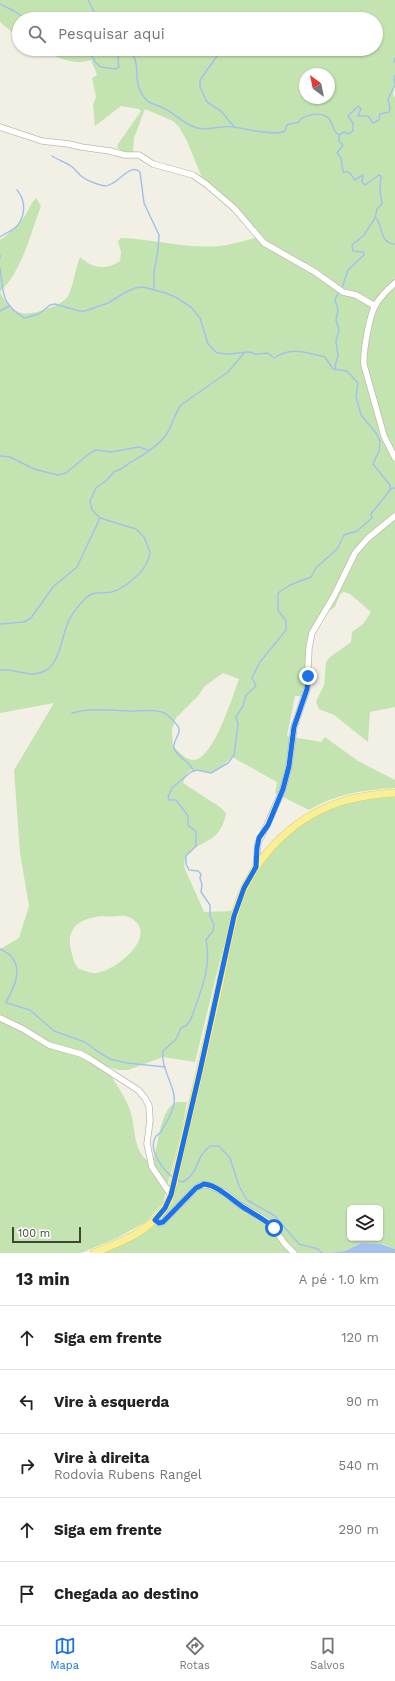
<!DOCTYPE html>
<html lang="pt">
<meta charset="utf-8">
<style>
body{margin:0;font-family:"Work Sans",sans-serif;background:#f2f2f2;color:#222}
.controls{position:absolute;right:12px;bottom:12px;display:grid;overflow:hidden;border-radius:6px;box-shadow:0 1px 3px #0004}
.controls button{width:36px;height:36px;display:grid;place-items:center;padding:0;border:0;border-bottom:1px solid #e0e0e0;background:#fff;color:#222;font:20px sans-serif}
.compass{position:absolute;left:299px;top:68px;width:36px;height:36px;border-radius:50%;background:#fff;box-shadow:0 1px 3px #0004;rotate:327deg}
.scale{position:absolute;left:12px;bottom:10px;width:69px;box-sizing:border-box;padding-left:4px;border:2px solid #444135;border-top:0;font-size:11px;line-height:14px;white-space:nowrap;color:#444135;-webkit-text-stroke:3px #fff;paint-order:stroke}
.stop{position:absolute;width:12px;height:12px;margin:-9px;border:3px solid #1a73e8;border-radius:50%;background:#fff}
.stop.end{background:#1a73e8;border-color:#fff;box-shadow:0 1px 4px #0008}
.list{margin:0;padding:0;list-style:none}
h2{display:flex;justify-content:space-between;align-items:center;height:52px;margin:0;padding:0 16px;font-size:17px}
h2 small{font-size:13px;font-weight:400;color:#767676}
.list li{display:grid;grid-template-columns:26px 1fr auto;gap:12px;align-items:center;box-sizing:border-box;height:64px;padding:0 16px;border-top:1px solid #e0e0e0}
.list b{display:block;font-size:15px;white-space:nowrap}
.list p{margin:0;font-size:13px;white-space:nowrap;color:#767676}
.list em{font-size:13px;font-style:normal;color:#767676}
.icon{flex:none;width:22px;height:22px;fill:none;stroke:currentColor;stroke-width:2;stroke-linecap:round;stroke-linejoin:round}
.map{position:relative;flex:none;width:395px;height:1253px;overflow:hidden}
.search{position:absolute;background:#fff;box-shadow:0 1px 3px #0004;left:12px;right:12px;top:12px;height:44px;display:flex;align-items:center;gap:10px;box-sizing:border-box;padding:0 14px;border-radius:22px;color:#767676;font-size:15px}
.sheet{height:372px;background:#fff}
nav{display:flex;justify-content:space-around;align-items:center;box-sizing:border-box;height:56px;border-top:1px solid #e0e0e0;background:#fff;font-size:11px;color:#767676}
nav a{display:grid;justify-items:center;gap:2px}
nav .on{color:#1a73e8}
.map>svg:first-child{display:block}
.green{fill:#c3e4b0;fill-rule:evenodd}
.water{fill:#a4c1ec}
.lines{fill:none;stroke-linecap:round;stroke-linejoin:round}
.stream{stroke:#a4c1ec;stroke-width:1.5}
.minor-casing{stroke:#bfbcab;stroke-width:7}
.major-casing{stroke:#ddd068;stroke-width:8}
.minor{stroke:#fff;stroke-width:5.5}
.major{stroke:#f9ef97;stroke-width:7}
.route{stroke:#1a73e8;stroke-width:5}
</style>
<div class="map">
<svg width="395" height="1253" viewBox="0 0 395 1253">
<rect width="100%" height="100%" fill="#f2f0e5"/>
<g class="green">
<path d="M0,0H395V80L393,94L395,98V707L370,712L368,742L334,715L319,709L316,702L324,685L326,662L330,657L351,642L352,632L363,624L371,612L350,594L344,592L340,594L335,607L324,614L307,639L303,696H295L287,736L321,742L325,737L358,761L395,780V788C364,790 336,794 309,810L275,793L277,782L232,757C226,762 219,770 211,772C197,774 191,760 183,783L220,807L226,813C225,820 222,828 217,834C206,845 180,849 185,869L204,912L232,911L195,1062L163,1057L128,1070H119L105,1066C114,1082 126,1096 131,1113C135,1128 134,1151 147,1160L154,1157C159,1143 160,1106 178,1102C180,1102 184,1102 187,1102L181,1133L163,1203L146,1222L117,1238L81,1253H0V949L19,938L29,906L20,853L14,770L54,703L0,713V240C8,234 16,228 22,220C28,213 29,205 36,198L41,206C30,235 23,269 0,292C12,317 26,317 49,308C55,306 64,302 68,296C72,290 76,267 80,257C92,268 106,271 120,261L121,252L118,241L121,238C153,239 186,249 219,246C231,245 243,241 255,238H259L202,178L187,141L179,127L173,121L145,109L134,138L133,152H125L117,148L118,144L141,111L139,109L121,106L95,126L93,105L96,97L92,78L97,75L91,60C88,61 84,62 81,62C71,63 50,56 44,49H376V19H19V38L0,22ZM305,74H329V98H305ZM223,673L239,679C233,695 213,761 193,760C186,760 178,751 173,746L172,729L176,718L198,696L205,686ZM104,916C112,918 123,913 131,918C160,935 116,971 96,973C93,974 81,970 78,968C75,965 73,959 72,954C64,928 79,918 104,916Z"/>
<path d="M395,795V1249L383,1244L360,1243L345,1251L329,1253H101L162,1215L237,919L242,902L255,874L263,860L298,825L338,804ZM350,1208H380V1238H350Z"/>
</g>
<polygon class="water" points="361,1243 381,1244 395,1249 395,1253 329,1253 345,1251"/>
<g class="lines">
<g class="stream">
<polyline points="88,0 98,19"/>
<polyline points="0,4 14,11 26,19"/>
<polyline points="226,15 226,19"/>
<path d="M79,49L90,53L96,63L101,67L115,69L119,67C118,64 118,60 118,57C120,51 128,49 132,54C140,64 134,79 140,90C142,95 145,99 149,102C154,105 158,105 163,108C175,113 184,125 197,128C205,130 214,128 222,127C227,126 234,127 240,128C251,130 276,136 285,131L287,125C291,123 292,124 296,123C300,122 298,122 301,119C308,114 324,111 330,120C334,126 332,131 339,135"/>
<polyline points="222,49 200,80 200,87 207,102 221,111 235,128"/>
<polyline points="394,62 395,58"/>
<polyline points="395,75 394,79 395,84"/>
<polyline points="339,135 339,141 343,145 337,153 341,158 343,172 349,172 355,180 363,175 362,182 365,185 379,175 381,176 380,190 382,204 377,209 375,218 364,235 352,245 353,251 363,252 364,255 348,270 342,288"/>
<polyline points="339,135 344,132 349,134 353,131 353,123 348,116 358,106 361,109 358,116 368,116 373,123 379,120 380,114 389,112 390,109 388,99 395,85"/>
<path d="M52,156C58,160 65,162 71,166C75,169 77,172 80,175C85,180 98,185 105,186C118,186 129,162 140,172L144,203L159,235L158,250L154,272V289"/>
<path d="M375,217C384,225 378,243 395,244"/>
<path d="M0,237C5,233 12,231 16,227C26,217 26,200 17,190"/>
<polyline points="0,255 0,258"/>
<path d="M0,268C4,294 0,302 24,318L39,314L50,305L55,304L79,311H85L108,303L126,292L135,288L143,287L166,293L177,298L191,307L200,318L208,344L217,353L229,354L249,352L256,354L268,353L274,358C292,346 306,353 325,357L333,369L347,371L358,383L356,397L361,415L376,433L380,441L379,451L373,464L390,485V490L371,514L372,518L357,531L344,535L337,549L316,568L311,577L290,585L278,593V610L286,621V630L260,662L252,678L256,686L246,695L243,706L236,717L238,724L234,755L228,763L211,773L197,770L191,772L172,788L168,797L169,800H176L188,816V825L196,832V846L186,856V864L189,870L198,871L201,874L200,878L202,885L201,892L210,905V916L214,925L213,931L206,940C212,968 200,993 191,1019L187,1025L181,1028L176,1039L163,1051C160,1068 177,1088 174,1104C173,1113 165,1124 161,1132C159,1134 156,1135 155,1138C148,1151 164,1170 173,1178"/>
<polyline points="0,311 9,306"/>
<polyline points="336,370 335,366 338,356 336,341 339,330 336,320 338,310 335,300 339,291"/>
<polyline points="0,456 10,457 34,469 58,475 66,473 90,453 96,450 111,452 139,447 148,450"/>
<polyline points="390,489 395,488"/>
<polyline points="0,624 24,622 31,618 53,587 77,567 100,518"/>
<path d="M0,670C15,668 30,679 45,671C59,664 62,638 67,625C70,616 79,605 86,598C93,590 103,594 112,592C127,587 149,569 150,552L144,537L136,529L100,518L92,510L90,501L96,488L107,480L114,472L121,469C136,458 155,450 166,435C173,425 174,414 181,405L228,372L245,352"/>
<path d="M72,713C92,707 110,711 130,711C141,712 154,708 164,713C169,715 173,721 177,725C184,732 172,740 174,748C176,756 189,761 194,771"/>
<path d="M0,949C25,960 18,982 6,1002L7,1003L30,1010L54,1031L85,1042L97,1051L110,1059L127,1063L165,1067"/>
<path d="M177,1180L183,1182C200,1172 195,1157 210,1146H219L230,1158L239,1186L247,1200L275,1216L299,1244L318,1249L322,1253"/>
</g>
<g class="minor-casing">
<g id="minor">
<polyline points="0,127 42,141 69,144 81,147 110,151 125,155 139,155 153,164 193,175 206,184 234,208 264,243 315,272 343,292 356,295 375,306"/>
<path d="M395,283C388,289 381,296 376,304C369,316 363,352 364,365L384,436L395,458"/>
<polyline points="256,867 258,843 267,825 283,789 289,766 294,727 307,689 309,648 312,633 334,596 355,553 368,538 395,516"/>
<polyline points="0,1018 23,1029 49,1045 81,1054 90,1059 138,1090 145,1098 149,1106 150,1120 147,1144 152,1167 171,1195"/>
<polyline points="155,1221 159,1223 163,1222 196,1188 201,1185 208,1185 224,1192 240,1205 269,1222 285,1244 294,1253"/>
</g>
</g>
<g class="major-casing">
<path id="major" d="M94,1253C125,1240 151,1232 169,1201C174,1185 177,1168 181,1151C194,1098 206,1045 218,992C225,962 229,930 239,901C257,853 297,814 347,800C363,796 379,794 395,793"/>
</g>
<use href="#minor" class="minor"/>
<use href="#major" class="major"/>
</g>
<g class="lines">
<path class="route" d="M274,1228C264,1218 251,1213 240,1205C229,1197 218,1186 204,1184L196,1188L163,1222L159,1223L155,1220L165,1208L171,1195L200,1071L234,916L244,888L256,867L257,848L259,838L268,825L283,789L289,766L294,727L307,689L308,676"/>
</g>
</svg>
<div class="controls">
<button><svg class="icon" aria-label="layers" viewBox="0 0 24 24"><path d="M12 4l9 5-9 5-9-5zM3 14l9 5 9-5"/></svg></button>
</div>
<svg class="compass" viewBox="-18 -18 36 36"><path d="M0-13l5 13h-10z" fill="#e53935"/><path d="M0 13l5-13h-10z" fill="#767676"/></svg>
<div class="scale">100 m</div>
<div class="stop" style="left:274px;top:1228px"></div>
<div class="stop end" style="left:308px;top:676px"></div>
<div class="search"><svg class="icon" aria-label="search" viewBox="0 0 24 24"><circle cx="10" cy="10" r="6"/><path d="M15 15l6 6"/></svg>Pesquisar aqui</div>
</div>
<section class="sheet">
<h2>13 min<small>A pé · 1.0 km</small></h2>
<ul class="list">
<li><svg class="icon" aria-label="ahead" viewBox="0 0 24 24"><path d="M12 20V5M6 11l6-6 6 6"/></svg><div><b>Siga em frente</b></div><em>120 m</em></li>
<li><svg class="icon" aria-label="left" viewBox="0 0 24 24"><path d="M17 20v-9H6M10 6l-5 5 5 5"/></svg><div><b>Vire à esquerda</b></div><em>90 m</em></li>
<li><svg class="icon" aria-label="right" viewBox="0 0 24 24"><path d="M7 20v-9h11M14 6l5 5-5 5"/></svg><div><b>Vire à direita</b><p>Rodovia Rubens Rangel</p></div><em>540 m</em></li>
<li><svg class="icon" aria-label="ahead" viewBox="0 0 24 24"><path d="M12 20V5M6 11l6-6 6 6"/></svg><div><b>Siga em frente</b></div><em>290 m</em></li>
<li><svg class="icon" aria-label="arrive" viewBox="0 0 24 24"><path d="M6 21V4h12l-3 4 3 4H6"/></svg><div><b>Chegada ao destino</b></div></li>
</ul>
</section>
<nav>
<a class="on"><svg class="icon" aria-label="map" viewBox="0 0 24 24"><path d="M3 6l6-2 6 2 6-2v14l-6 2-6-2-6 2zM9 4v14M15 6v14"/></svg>Mapa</a>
<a><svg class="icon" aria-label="directions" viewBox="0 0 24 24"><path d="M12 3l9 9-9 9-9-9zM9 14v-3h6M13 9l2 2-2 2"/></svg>Rotas</a>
<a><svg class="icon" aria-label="saved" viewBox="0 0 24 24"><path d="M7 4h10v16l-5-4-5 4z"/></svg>Salvos</a>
</nav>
